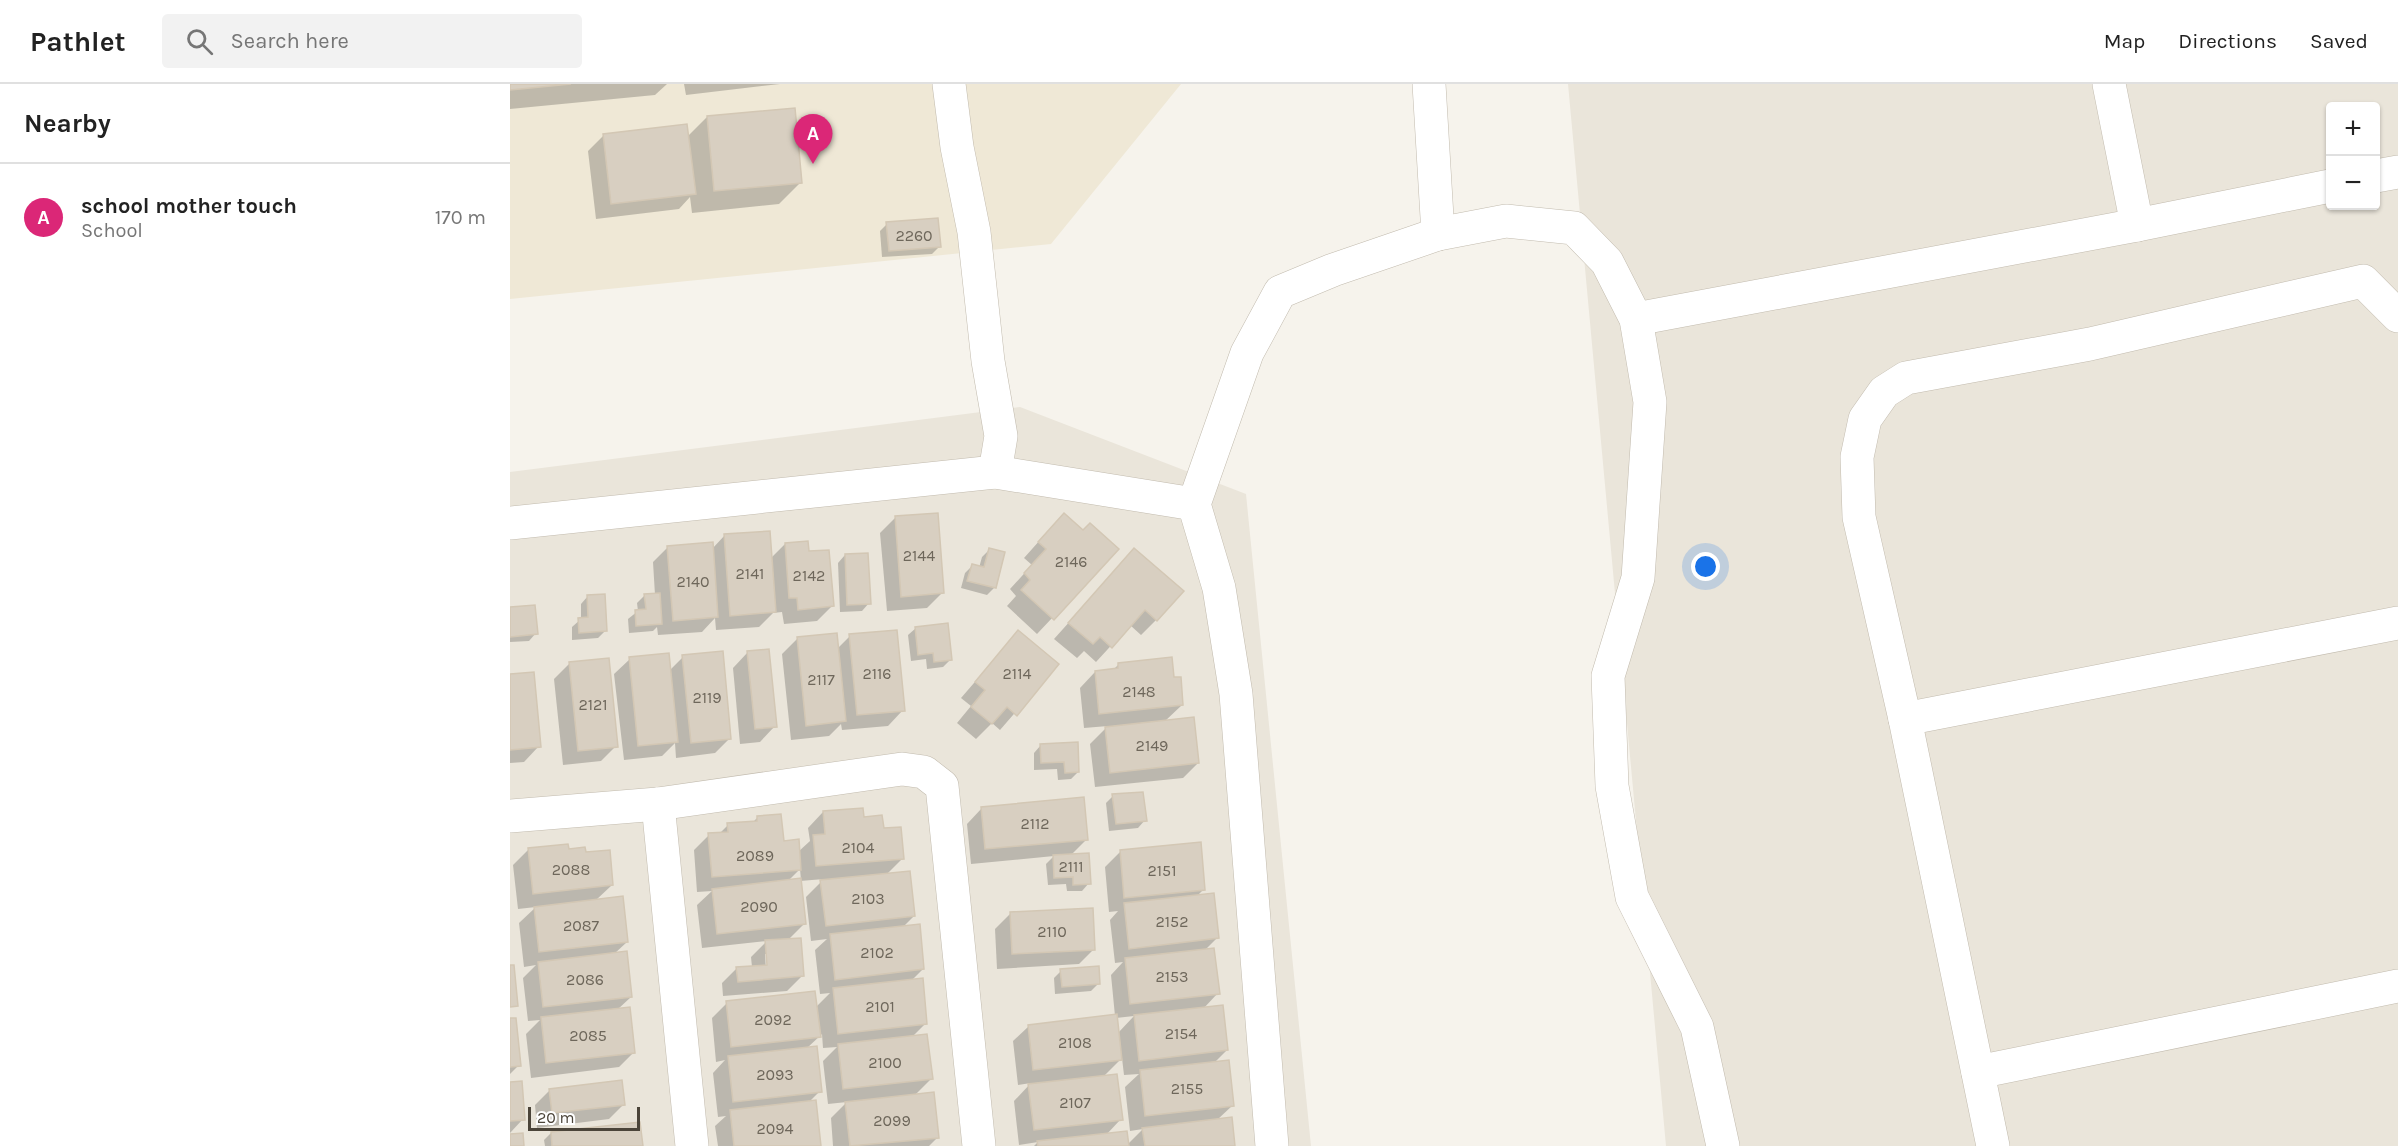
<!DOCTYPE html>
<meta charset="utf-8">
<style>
body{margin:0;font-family:Karla,sans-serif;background:#f2f2f2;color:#222}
.controls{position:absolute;right:18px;top:18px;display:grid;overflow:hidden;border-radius:6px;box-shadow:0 2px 4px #0004}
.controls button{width:54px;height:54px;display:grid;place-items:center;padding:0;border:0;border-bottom:2px solid #e0e0e0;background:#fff;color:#222;font:30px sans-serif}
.scale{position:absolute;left:18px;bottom:15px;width:112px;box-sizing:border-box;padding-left:6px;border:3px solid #4b4439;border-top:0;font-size:16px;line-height:21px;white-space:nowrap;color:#4b4439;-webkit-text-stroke:4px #fff;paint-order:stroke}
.you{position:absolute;left:1196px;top:483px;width:21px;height:21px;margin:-15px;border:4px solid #fff;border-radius:50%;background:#1a73e8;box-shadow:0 0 0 9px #1a73e833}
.badge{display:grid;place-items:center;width:39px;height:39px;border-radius:50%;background:#db2777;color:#fff;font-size:20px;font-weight:700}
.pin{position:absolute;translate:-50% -50px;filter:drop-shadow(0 2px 3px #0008)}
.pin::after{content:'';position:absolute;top:32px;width:21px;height:18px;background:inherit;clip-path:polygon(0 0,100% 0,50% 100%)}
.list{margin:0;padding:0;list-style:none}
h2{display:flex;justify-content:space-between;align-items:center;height:78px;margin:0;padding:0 24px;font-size:26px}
h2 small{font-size:20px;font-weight:400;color:#767676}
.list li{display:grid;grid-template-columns:39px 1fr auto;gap:18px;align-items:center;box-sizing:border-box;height:108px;padding:0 24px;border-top:2px solid #e0e0e0}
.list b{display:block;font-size:22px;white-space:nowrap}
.list p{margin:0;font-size:20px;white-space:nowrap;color:#767676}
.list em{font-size:20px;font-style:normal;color:#767676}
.icon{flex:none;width:33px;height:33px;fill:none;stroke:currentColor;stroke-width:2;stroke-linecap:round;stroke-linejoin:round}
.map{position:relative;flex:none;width:1888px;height:1062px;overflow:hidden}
header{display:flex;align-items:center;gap:36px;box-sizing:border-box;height:84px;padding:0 30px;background:#fff;border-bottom:2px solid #e0e0e0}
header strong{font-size:28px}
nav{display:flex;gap:33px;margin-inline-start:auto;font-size:21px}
.search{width:420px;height:54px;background:#f2f2f2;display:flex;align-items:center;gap:15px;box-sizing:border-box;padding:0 21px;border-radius:6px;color:#767676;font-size:22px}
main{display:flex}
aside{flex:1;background:#fff}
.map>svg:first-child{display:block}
.residential{fill:#eae5da;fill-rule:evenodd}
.education{fill:#efe8d6}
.shadow{fill:#0003;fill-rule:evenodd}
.building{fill:#d8cfc1;stroke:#d3c7b4;stroke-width:1.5}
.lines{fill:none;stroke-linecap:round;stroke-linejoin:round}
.minor-casing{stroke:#c2bbae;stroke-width:34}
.minor{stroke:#fff;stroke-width:33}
.labels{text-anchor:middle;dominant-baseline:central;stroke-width:4.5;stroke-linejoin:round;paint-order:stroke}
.number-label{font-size:16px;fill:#6e675b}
</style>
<header>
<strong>Pathlet</strong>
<div class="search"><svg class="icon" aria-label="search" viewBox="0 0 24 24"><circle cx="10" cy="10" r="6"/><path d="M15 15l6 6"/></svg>Search here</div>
<nav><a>Map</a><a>Directions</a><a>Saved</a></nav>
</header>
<main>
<aside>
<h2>Nearby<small></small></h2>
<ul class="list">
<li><span class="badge">A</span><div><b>school mother touch</b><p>School</p></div><em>170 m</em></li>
</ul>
</aside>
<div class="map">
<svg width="1888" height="1062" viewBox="0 0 1888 1062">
<rect width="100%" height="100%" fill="#f6f3ec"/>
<g class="residential">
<path d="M1058,0H1888V1062H1156ZM1820,22H1866V122H1820Z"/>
<polygon points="510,323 736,410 801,1062 0,1062 0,388"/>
</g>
<polygon class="education" points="0,0 671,0 541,160 0,215"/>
<g class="shadow">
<polygon points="0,0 157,0 145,11 0,25"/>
<polygon points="174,0 270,0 176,11"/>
<polygon points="197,33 291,98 269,120 182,129 180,113 169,125 86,135 78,67 93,52 177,53"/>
<polygon points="377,140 430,162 422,170 372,173 370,147"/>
<polygon points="385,434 432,509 417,524 377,527 370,449"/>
<polygon points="539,446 573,448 607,465 527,550 497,522 506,512 500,505 522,481 514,474"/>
<polygon points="215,451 260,475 275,460 297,469 322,522 307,537 274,540 272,528 263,529 249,543 206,546 205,534 192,548 148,551 147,543 143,547 119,549 118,535 128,527 127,519 135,511 145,511 143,478 158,463 202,465"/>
<polygon points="479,466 485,503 477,511 451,504 455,489 462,482 469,484 472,473"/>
<polygon points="624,466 646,536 631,551 620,541 586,578 574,567 567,574 544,555"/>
<polygon points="335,471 359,519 352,527 330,528 328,479"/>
<polygon points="78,512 95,547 88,554 62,556 62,543 71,535 71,520"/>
<polygon points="0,525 26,549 19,557 0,558"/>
<polygon points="406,544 440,576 433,583 417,585 416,575 401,577 398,551"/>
<polygon points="508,548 547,580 490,646 482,639 466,655 447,639 461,622 451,614"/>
<polygon points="340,552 393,626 378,642 332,646 331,640 319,652 281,656 272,570 287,555 327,565"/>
<polygon points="238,568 265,642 250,658 230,660 223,584"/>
<polygon points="173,573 220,654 205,669 166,674 165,659 152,672 114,676 104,590 120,575 160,586"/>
<polygon points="59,580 106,662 91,677 53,681 44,595"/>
<polygon points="609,580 663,595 672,621 654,638 688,679 673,694 585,703 580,660 598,642 574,644 570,604 585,588 602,587"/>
<polygon points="0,591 29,662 14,678 0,679"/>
<polygon points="531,661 568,688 561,695 548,696 547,685 524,686 524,669"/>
<polygon points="603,712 635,736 628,744 599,747 596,719"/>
<polygon points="472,724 577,755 560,772 579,799 572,807 557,807 556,800 538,801 536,780 544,772 461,780 457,740"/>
<path d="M313,728L352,735L372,746L392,775L376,791L404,832L392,844L413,885L401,897L416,939L402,953L421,995L404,1012L428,1053L419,1062H323L321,1034L337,1018L318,1020L313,977L327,963L313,964L312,950L296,965L310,1007L299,1018L309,1062H208L205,1042L216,1032L208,1033L203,989L215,976L206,978L202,934L217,919L306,923L320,909L310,910L305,866L317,855L301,857L296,813L314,795L290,797L295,839L278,856L292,892L277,907L213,912L212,899L227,884L242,883L241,873L257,857L192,864L187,821L202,807L187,808L184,766L199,751L209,750L218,741L242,739L248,733L272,758L288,768L300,757L298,744ZM290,785L291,796L278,797ZM255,870H258L259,888H256Z"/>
<polygon points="57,762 58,766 75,770 102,801 85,817 117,858 104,870 121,913 107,926 124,968 109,983 21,994 16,950 30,936 18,937 13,894 26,881 14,883 9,839 26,823 8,825 3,781 18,766"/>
<path d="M610,768L694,805L686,813L707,854L694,867L708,909L693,925L717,966L703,980L723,1021L707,1036L724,1062H524L528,1058L509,1061L504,1017L521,999L508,1001L503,957L519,942L605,932L601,891L613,878L605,879L600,836L608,827L599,828L595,783ZM624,932L608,949L606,934ZM612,974L614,991L629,990L615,1003L620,1047L633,1045L617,1061L596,1051L611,1035L592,994Z"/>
<polygon points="500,830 584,865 569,880 487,885 485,845"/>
<polygon points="551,887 589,899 581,907 545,910 544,894"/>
<polygon points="0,936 9,981 0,990"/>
<polygon points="0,1000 13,1035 0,1049"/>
<polygon points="40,1006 114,1020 99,1035 27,1044 25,1021"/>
<polygon points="41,1049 131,1062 35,1062 34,1056"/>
</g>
<g class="building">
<polygon points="0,0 61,0 0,6"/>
<polygon points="285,24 292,99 204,107 197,32"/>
<polygon points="177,40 186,110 101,120 93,50"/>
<polygon points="428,134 431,163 379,167 376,138"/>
<polygon points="428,429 434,509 391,513 385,432"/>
<polygon points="554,429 573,446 580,439 609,465 544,536 511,506 520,496 514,489 536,465 528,458"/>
<polygon points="260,447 266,528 220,532 214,450"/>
<polygon points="298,457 299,467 319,466 324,522 288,526 287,514 279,514 275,459"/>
<polygon points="203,458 208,533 163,537 157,462"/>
<polygon points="479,464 495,468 486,504 457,497 462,480 474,483"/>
<polygon points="624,464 674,507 647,537 635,526 602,564 590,553 583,560 558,539"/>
<polygon points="358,469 361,520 337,521 335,470"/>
<polygon points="150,509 152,540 126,542 125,526 136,525 134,510"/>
<polygon points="95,510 97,547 69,549 68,534 78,533 77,511"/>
<polygon points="25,521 28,550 0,553 0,523"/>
<polygon points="438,539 442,576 424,578 423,569 408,571 405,543"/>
<polygon points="387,546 395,627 347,631 339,550"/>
<polygon points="508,546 549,580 507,632 497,623 482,640 461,623 475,606 465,598"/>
<polygon points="327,549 336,637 296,642 287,553"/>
<polygon points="259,565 267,643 245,645 237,567"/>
<polygon points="213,567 221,655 181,659 172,571"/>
<polygon points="159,569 168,658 128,662 119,573"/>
<polygon points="662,573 664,593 671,593 673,621 589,630 585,587 608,584 608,579"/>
<polygon points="99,574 108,663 68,667 59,578"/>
<polygon points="24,588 31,663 0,666 0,590"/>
<polygon points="684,633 689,679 600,689 595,643"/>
<polygon points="568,658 569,688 555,689 554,678 531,679 530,660"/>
<polygon points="633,708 637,737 606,740 602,710"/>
<polygon points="574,713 578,756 475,765 471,723"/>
<polygon points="353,724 354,733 372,731 374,744 391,743 394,775 306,782 303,751 315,750 313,727"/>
<polygon points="271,730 274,757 289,755 291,786 202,793 198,749 218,748 217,739 247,737 247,732"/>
<polygon points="691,758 695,806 614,814 610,766"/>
<polygon points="58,760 59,765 75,763 76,768 100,766 103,801 23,810 18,764"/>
<polygon points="579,769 581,800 563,801 563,793 544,794 543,771"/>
<polygon points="400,787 405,832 316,842 310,796"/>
<polygon points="291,794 296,840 207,850 202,805"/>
<polygon points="704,809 709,854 619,865 614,819"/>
<polygon points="113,812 118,858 29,868 24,823"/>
<polygon points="583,824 585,866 502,870 500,828"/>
<polygon points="410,840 414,885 325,896 320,850"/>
<polygon points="291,854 294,892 228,898 226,883 257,881 255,856"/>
<polygon points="704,864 710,910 620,920 615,874"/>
<polygon points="117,867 122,913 33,923 28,878"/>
<polygon points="0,881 4,881 8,922 0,923"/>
<polygon points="589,882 590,900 552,903 550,885"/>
<polygon points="413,894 417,940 328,950 323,904"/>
<polygon points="305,907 311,953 221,963 216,917"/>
<polygon points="713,921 718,966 629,977 624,931"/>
<polygon points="120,923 125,969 36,979 31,933"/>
<polygon points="607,930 612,976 523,986 518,941"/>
<polygon points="0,934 6,934 11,982 0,983"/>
<polygon points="417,950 423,995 333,1005 328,960"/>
<polygon points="307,962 312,1008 223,1018 218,972"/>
<polygon points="719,976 724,1022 635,1032 630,986"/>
<polygon points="607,990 613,1036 524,1046 518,1000"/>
<polygon points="112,996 115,1021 42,1029 39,1005"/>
<polygon points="12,997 15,1036 0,1037 0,998"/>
<polygon points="424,1008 429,1054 340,1062 335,1018"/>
<polygon points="306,1016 311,1062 224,1062 220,1026"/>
<polygon points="722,1033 725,1062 635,1062 632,1044"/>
<polygon points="130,1038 133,1062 42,1062 41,1048"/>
<polygon points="617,1047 619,1062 528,1062 527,1057"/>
<polygon points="13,1049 14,1062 0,1062 0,1050"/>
</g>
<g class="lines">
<g class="minor-casing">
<g id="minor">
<polyline points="439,0 447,63 464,148 478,277 491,352 485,388"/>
<polyline points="919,0 928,150"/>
<polyline points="1599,0 1627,141"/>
<polyline points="1866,92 1888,88"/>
<polyline points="1126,235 1627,141 1820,102"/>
<polyline points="0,439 485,388 684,420"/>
<polyline points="1395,635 1888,539"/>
<polyline points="148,720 182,1062"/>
<polyline points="0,732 148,720 392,685 414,688 432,702 469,1062"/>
<polyline points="1468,988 1888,902"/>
<polyline points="762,1062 726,610 709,504 684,420 737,269 770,208 823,186 928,150 996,137 1064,144 1097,178 1126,235 1140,318 1128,494 1098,592 1102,702 1122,813 1187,943 1213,1062"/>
<polyline points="1483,1062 1395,635 1349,433 1347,373 1355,335 1374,308 1396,294 1580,260 1853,197 1888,232"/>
</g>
</g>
<use href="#minor" class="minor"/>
</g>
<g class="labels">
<g class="number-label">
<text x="404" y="151">2260</text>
<text x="409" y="471">2144</text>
<text x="561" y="477">2146</text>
<text x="240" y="489">2141</text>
<text x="299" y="491">2142</text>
<text x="183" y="497">2140</text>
<text x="367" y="589">2116</text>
<text x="507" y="589">2114</text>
<text x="311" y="595">2117</text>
<text x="629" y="607">2148</text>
<text x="197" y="613">2119</text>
<text x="83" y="620">2121</text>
<text x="642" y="661">2149</text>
<text x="525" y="739">2112</text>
<text x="348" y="763">2104</text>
<text x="245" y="771">2089</text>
<text x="561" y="782">2111</text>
<text x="61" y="785">2088</text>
<text x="652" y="786">2151</text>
<text x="358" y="814">2103</text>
<text x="249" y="822">2090</text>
<text x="662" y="837">2152</text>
<text x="71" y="841">2087</text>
<text x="542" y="847">2110</text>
<text x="367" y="868">2102</text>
<text x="662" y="892">2153</text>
<text x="75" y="895">2086</text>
<text x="370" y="922">2101</text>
<text x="263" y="935">2092</text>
<text x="671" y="949">2154</text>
<text x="78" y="951">2085</text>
<text x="565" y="958">2108</text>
<text x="375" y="978">2100</text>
<text x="265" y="990">2093</text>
<text x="677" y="1004">2155</text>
<text x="565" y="1018">2107</text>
<text x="382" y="1036">2099</text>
<text x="265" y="1044">2094</text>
</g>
</g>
</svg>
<div class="controls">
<button>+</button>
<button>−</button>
</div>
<div class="scale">20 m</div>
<div class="you"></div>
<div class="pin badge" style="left:303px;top:80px">A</div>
</div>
</main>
